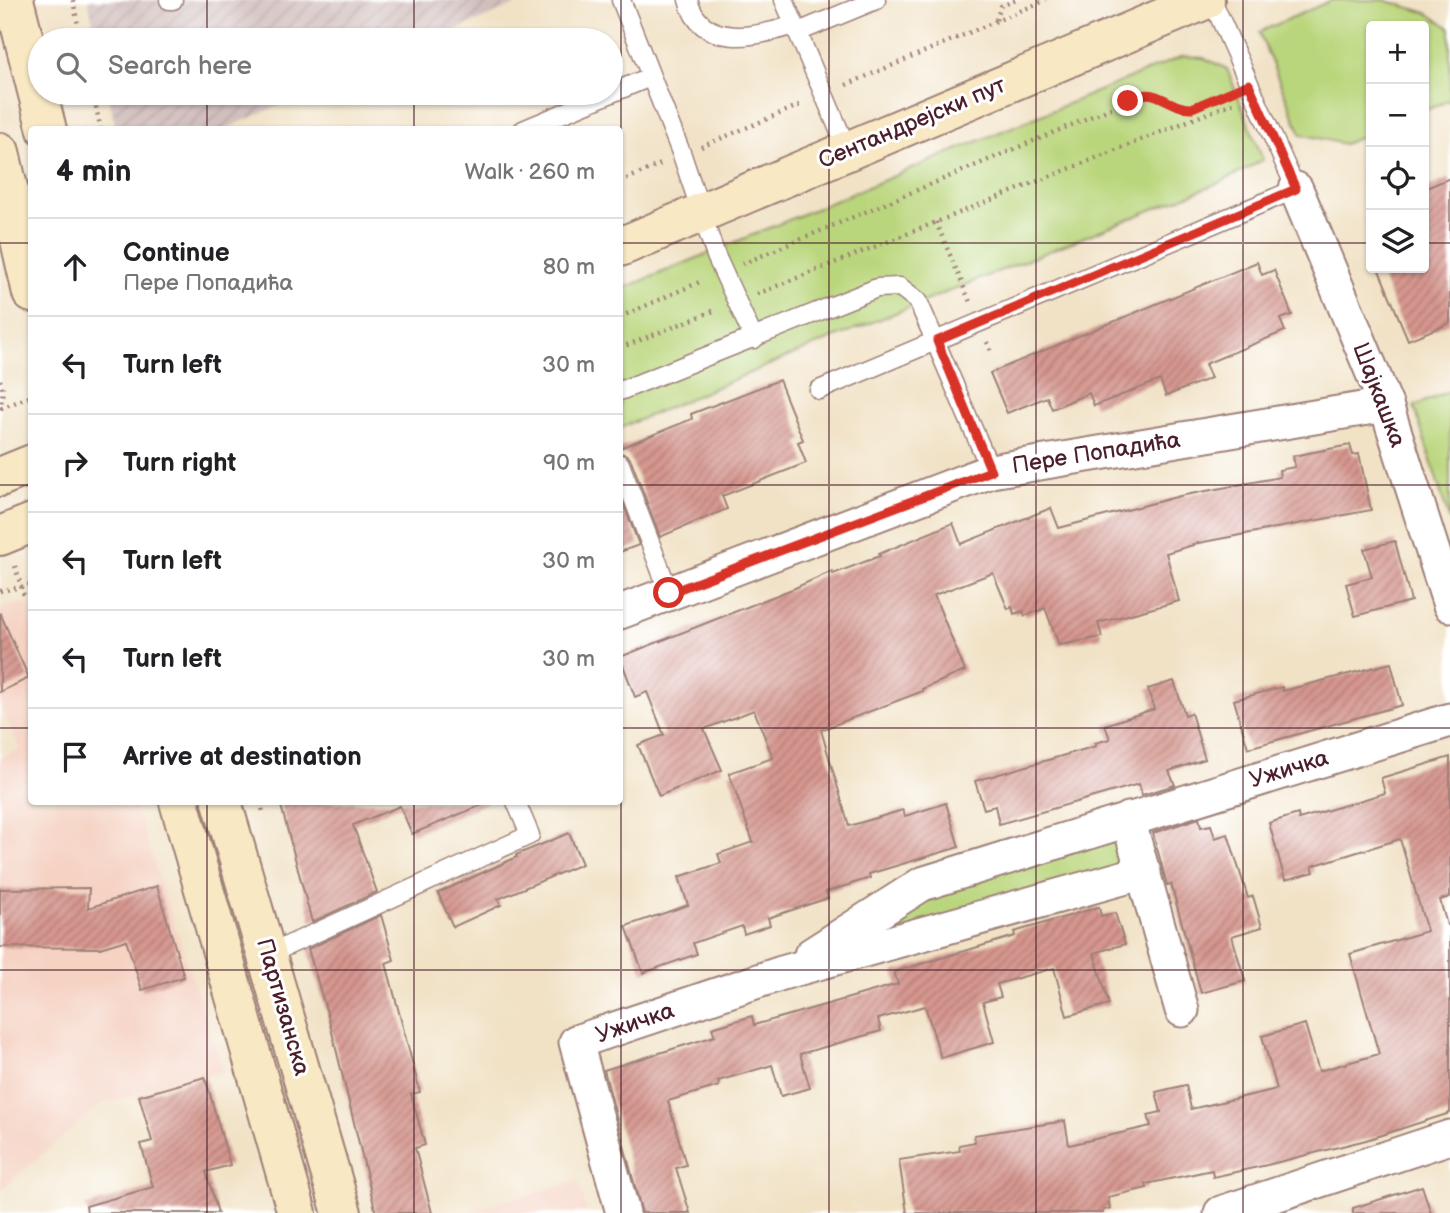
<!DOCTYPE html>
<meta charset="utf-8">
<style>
body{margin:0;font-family:"Balsamiq Sans",sans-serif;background:#f6f6f6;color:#202124}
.controls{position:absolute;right:21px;top:21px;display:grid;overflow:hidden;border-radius:7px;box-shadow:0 2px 5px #0004}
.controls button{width:63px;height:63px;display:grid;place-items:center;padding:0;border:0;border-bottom:2px solid #e0e0e0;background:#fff;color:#202124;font:35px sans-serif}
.stop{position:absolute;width:21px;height:21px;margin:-16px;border:5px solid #d93025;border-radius:50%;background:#fff}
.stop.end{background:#d93025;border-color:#fff;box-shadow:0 2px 7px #0008}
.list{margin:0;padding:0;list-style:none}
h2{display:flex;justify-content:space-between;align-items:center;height:91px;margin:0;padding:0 28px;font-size:30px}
h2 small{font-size:23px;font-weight:400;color:#757577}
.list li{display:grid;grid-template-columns:46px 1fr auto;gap:21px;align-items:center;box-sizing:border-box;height:98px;padding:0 28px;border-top:2px solid #e0e0e0}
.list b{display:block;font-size:26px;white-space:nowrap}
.list p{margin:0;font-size:23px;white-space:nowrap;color:#757577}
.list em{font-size:23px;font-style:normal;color:#757577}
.icon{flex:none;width:38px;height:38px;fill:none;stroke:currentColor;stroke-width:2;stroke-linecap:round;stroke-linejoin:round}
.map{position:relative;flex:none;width:1450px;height:1213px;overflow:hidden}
.search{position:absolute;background:#fff;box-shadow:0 2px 5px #0004;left:28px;top:28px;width:595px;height:77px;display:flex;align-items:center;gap:18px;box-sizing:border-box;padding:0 24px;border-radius:38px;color:#757577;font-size:26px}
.panel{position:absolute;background:#fff;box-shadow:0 2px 5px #0004;left:28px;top:126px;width:595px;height:679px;border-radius:7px}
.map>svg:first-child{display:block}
.built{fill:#f5d2c2}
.industrial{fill:url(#industrial-furrows)}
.grass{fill:#bad67c;stroke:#827a54;stroke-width:2}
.building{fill:url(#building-hatch)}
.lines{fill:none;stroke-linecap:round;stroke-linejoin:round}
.service-casing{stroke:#9e8078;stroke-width:21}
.minor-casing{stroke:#9e8078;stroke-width:37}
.secondary-casing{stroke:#9e8078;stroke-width:42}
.path{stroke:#9e8078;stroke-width:4.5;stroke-dasharray:2 5;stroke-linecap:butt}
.service{stroke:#fff;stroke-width:18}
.minor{stroke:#fff;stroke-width:33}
.secondary{stroke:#f8e8c3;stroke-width:38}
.route{stroke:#d93025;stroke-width:9}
.grid{fill:none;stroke:#4a1f2b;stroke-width:2;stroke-opacity:0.55}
.labels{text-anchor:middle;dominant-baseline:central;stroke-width:6;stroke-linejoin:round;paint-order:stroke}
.street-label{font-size:23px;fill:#4a1f2b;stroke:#fff}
</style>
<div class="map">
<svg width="1450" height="1213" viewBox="0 0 1450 1213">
<defs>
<pattern id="industrial-furrows" width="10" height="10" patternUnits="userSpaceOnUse" patternTransform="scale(1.75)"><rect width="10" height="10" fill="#d1bfbd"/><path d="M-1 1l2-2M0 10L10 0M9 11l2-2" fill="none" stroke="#b5a4a3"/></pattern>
<pattern id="building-hatch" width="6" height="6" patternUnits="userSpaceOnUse" patternTransform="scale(1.75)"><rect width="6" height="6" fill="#d6978f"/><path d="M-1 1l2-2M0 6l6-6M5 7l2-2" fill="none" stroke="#b07b75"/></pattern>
</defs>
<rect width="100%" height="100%" fill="#fff"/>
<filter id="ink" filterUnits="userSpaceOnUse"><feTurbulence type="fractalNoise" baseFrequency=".0143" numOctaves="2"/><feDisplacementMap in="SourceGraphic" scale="14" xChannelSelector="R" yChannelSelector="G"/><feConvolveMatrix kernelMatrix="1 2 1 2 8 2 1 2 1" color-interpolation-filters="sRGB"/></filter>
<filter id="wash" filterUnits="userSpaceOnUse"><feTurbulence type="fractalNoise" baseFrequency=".00686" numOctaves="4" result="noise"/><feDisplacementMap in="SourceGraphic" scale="28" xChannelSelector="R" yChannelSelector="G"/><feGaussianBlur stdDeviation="1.57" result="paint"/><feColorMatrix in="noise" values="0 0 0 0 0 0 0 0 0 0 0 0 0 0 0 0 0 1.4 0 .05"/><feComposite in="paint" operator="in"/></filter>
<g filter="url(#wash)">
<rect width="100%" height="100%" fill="#f1e2c6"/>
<g class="built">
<polygon points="24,603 32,605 32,802 134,802 223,1071 99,1105 0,1191 0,758 20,749 0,706 0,692 29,678 0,613 0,608"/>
<polygon points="578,1181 587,1213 463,1213"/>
</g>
<g class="industrial">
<polygon points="88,0 527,0 432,40 97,40"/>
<polygon points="108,93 308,93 222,130 116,129"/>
</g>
<g class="grass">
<polygon points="1332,0 1384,0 1427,13 1450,28 1450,100 1424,111 1424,26 1371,26 1371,133 1344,144 1301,134 1259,32"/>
<polygon points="1183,56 1204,58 1227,69 1263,160 1223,181 811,347 620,428 620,290"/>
<polygon points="1450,391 1450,522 1414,406"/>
<polygon points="1122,831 1132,868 825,954 926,891"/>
</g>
<g id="blocks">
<g class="building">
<polygon points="1450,178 1450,323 1408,340 1378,268 1424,268 1424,189"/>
<polygon points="1257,262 1262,275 1274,270 1292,315 1280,319 1285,331 1205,364 1211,378 1166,396 1160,380 1094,406 1089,393 1052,409 1047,397 1007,413 990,373"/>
<polygon points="779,380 803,440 798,442 806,463 722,496 727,509 660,537 631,460 627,455 620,453 620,448 692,419 691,414"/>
<polygon points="1350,445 1353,455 1359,454 1371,510 1193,544 1193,545 1166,553 1179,601 1098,623 1102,637 1059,645 1045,608 1025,616 1023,611 1014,614 1012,607 1008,609 993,573 934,595 965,671 922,689 923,691 821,730 849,826 903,810 905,816 946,803 959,847 869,874 870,878 826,892 828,898 768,918 770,925 744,934 742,926 693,943 697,954 643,973 626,926 688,905 679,877 721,863 718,854 753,842 729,773 773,758 754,710 704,729 722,770 659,796 638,745 664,735 647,692 635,697 620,657 795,588 832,571 833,574 880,556 879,554 953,523 961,544 1051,508 1059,528 1180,496 1280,477 1279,470 1295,467 1293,456"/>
<polygon points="620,495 639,545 620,552"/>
<polygon points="1395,541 1411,601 1355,616 1346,584 1372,577 1364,549"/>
<polygon points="0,613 29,678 0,692"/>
<polygon points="1391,663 1402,705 1248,748 1234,700 1282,687 1283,691"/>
<polygon points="1174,681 1185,715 1191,713 1205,759 1169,771 1175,785 1142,795 1139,784 999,824 995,806 984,809 975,781 1096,746 1095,743 1110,739 1105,725 1154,709 1148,689"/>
<polygon points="1450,757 1450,897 1440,900 1447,925 1450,924 1450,1113 1366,1140 1267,1165 1213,1177 1212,1170 1146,1184 1147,1188 1108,1197 1110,1209 1103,1210 1103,1213 907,1213 899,1160 960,1151 959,1145 975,1142 974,1135 1065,1121 1069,1145 1151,1126 1148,1115 1161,1112 1156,1092 1186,1085 1191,1109 1277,1089 1262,1036 1305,1024 1319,1071 1379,1054 1350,954 1427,931 1400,839 1312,866 1314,872 1285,880 1269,823 1298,814 1299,819 1385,793 1381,778"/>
<polygon points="280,802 489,802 412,834 400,806 353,825 377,892 312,922"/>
<polygon points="1199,818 1201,827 1211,825 1215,838 1228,834 1248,898 1253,896 1262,927 1232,936 1245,981 1201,993 1171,884 1167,885 1153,833"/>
<polygon points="569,833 582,864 498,899 501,905 453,927 438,893 517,857 516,855"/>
<polygon points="157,886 184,977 142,990 126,940 100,948 0,947 0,889 89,888 88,908"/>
<polygon points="1099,907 1101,916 1115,913 1125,944 1094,953 1109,1004 1067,1016 1054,968 997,984 1001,997 983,1002 994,1042 941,1058 925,1006 878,1019 881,1031 800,1054 810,1088 781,1096 772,1065 718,1081 719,1086 668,1101 686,1165 676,1168 690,1213 642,1213 604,1070 715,1036 712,1028 752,1016 754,1025 898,984 894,972 1015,936 1014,932"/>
<polygon points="381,915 394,960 386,963 420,1092 411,1094 425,1145 415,1148 432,1213 376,1213 329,1020 308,949"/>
<polygon points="205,1077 230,1165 206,1172 218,1213 87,1213 86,1206 153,1187 141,1144 152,1141 139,1096"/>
<polygon points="1422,1186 1431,1213 1353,1213 1353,1208"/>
</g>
</g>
</g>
<g filter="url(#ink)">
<use href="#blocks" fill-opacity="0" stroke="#9e8078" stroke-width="2"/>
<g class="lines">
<g class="service-casing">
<g id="service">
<polyline points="169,0 173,0"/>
<polyline points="621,0 682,155 716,256 754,339"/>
<path d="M688,0C701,50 757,37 794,25"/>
<polyline points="784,0 847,149"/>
<polyline points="798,32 876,0"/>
<polyline points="523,130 650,77"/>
<polyline points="819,390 1296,189 1212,0"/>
<polyline points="620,391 877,288 900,287 918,301 991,471"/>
<polyline points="620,464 669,592"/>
<polyline points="267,955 530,835 516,802"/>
</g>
</g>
<g class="minor-casing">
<g id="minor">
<polyline points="1296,189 1386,405 1450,605"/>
<polyline points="620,612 991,471 1386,405"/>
<polyline points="1128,819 1182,1010"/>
<polyline points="811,955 922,884 1450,720"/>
<polyline points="623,1213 576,1042 782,973 1144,872"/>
<polyline points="1221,1213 1450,1137"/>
</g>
</g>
<g class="secondary-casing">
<g id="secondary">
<polyline points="14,0 47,130"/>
<polyline points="0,152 32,293"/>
<polyline points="620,247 1205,0"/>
<polyline points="0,477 32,464"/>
<polyline points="0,536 32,523"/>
<polyline points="179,802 297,1213"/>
<polyline points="222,802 342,1213"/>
</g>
</g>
<g class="path">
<polyline points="73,0 81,40"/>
<polyline points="996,20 1001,6 1016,0"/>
<polyline points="846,85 1046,0"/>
<polyline points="93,93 101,130"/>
<polyline points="701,147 802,104"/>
<polyline points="620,182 661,164"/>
<polyline points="936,222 970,302"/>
<path d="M742,264L1128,101C1155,82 1161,106 1185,108C1199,109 1216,98 1228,93"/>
<polyline points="757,294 1233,103"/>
<polyline points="620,317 702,281"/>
<polyline points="987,342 992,353"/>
<polyline points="620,348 716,310"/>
<polyline points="0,380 3,390 0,412"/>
<polyline points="1,408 32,396"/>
<polyline points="15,566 24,596"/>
<polyline points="0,591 32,585"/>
<polyline points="261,802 263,813"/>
</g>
<use href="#service" class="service"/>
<use href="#minor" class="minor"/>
<use href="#secondary" class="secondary"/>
</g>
</g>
<g class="lines" filter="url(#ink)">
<path class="route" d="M669,593L991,471L937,341L1296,189L1249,84L1192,108C1166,109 1156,82 1128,101"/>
</g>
<path class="grid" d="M207,0V40M414,0V40M621,0V1213M829,0V1213M1036,0V1213M1243,0V1213M207,93V130M414,93V130M0,243H32M620,243H1371M1424,243H1450M0,485H32M620,485H1450M0,728H32M620,728H1450M207,802V1213M414,802V1213M0,970H1450"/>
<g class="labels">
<g class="street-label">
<text transform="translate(912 123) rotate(-23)">Сентандрејски пут</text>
<text transform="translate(1379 395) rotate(69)">Шајкашка</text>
<text transform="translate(1096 453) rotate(-9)">Пере Попадића</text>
<text transform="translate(1289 769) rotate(-17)">Ужичка</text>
<text transform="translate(283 1007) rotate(74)">Партизанска</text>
<text transform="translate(635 1023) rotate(-19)">Ужичка</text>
</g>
</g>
</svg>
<div class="controls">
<button>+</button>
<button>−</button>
<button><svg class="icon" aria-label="locate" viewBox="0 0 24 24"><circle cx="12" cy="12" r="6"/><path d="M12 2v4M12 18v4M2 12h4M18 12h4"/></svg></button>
<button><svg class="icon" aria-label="layers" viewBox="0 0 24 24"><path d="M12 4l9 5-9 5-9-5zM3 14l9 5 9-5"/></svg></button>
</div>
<div class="stop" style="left:669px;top:593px"></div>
<div class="stop end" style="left:1128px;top:101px"></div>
<div class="search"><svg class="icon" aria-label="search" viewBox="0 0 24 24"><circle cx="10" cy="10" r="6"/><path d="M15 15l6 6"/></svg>Search here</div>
<section class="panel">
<h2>4 min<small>Walk · 260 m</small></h2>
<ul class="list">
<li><svg class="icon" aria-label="ahead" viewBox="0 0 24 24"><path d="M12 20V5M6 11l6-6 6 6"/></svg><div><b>Continue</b><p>Пере Попадића</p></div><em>80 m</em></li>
<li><svg class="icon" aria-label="left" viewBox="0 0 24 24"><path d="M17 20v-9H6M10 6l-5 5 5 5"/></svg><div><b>Turn left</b></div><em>30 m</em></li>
<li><svg class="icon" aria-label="right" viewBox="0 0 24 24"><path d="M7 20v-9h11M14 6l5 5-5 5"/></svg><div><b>Turn right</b></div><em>90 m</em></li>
<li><svg class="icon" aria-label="left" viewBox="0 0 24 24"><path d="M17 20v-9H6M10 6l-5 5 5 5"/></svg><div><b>Turn left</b></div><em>30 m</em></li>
<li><svg class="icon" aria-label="left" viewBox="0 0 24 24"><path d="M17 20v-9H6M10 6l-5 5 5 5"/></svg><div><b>Turn left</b></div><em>30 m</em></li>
<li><svg class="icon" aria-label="arrive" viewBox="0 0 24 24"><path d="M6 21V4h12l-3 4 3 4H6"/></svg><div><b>Arrive at destination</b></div></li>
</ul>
</section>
</div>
